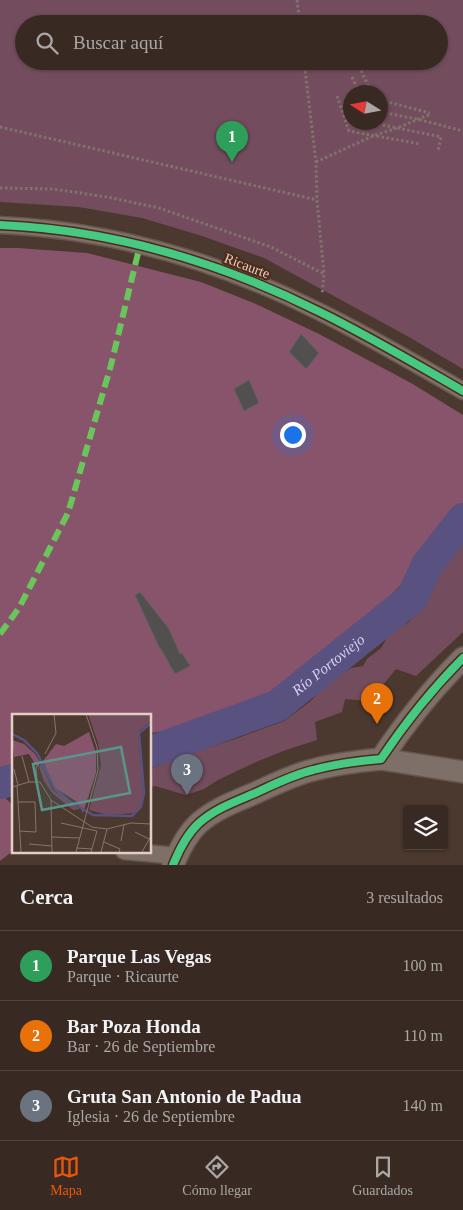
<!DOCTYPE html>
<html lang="es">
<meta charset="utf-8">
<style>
body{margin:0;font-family:Georgia,serif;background:#3f322b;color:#f1f3f6}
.controls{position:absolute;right:15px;bottom:15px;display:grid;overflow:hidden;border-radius:5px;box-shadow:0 1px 4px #0004}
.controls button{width:45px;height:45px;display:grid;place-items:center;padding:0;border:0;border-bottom:1px solid #524641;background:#382a23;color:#f1f3f6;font:25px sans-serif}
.compass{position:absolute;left:343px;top:85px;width:45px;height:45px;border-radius:50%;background:#382a23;box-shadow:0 1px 4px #0004;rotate:281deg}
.you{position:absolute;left:292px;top:434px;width:18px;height:18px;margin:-12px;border:4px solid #fff;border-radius:50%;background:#1a73e8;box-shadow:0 0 0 8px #1a73e833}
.badge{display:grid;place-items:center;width:32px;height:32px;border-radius:50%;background:#ea580c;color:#fff;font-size:16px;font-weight:700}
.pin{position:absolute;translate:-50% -41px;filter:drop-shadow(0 1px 2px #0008)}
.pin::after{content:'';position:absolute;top:26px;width:18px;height:15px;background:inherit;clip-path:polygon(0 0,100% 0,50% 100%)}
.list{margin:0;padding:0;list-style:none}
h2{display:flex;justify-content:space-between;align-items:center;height:65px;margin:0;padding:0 20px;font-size:21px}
h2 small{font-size:16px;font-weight:400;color:#aba7a6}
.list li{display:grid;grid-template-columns:32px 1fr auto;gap:15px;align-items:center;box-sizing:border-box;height:70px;padding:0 20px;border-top:1px solid #524641}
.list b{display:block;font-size:19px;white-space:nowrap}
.list p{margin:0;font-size:16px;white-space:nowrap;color:#aba7a6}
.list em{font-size:16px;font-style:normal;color:#aba7a6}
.icon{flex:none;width:28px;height:28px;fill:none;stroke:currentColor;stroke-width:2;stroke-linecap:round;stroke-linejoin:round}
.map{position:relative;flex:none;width:463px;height:865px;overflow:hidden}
.search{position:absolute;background:#382a23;box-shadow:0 1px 4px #0004;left:15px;right:15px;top:15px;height:55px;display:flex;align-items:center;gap:12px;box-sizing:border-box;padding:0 18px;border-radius:28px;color:#aba7a6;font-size:19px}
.sheet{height:275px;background:#382a23}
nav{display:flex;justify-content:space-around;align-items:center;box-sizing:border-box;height:70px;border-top:1px solid #524641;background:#382a23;font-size:14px;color:#aba7a6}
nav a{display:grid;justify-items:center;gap:2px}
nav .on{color:#ea580c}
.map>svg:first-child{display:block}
.green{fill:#734d5d;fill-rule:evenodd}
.forest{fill:#88546c}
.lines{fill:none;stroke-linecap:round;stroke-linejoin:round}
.river{stroke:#595180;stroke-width:32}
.building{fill:#51504f;stroke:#606060}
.minor-casing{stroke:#65554d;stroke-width:19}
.tertiary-casing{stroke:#65554d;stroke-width:24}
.path{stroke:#80736c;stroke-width:3;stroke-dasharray:2.5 2.5;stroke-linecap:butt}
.minor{stroke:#7e6f68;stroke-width:16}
.tertiary{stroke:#7e6f68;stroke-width:21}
.quiet{stroke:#6ac65a;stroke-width:6;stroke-dasharray:12 6;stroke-linecap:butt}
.cycleway-casing{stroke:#4d2b18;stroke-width:11}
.cycleway{stroke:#46c982;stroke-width:8}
.labels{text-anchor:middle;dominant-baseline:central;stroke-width:4.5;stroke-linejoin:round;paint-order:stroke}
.street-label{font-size:14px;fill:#e4cec3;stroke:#4d2b18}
.water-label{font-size:15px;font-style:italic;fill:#d5d2f3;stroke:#4d2b18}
.inset-river{fill:none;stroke:#595180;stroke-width:2.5}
.inset-road{fill:none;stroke:#88746a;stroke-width:1}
.view{fill:#5a958c;fill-opacity:0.15;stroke:#5a958c;stroke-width:2.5}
.inset-edge{fill:none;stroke:#e4cec3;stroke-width:2.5}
</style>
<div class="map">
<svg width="463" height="865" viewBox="0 0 463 865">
<rect width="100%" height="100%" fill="#4b382f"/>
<g class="green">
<path d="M0,0H463V369L409,337L264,258L202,236L142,218L79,207L0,202ZM24,24H439V61H24ZM350,92H380V122H350Z"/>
<polygon points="463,534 463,632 416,676 396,669 370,701 345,699 342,712 315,722 317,740 286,750 256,762 218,780 204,789 186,795 155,786 150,787 150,769 185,755 238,738 284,721 311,701 327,683 351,668 363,666 367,659 381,648 390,633 409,622 428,597 438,561"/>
</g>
<g class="forest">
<polygon points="0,248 18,248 87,253 201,282 256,304 319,334 411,383 463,415 463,515 450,520 401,585 357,629 270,697 199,727 150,733 150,715 14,715 14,764 0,767"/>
<polygon points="0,794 1,794 14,806 14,850 0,861"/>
</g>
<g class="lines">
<g class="river">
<path id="s1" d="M150,752L277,706L412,598L427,565L463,519"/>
<polyline points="0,783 14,780"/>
</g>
</g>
<g class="building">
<polygon points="301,334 319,353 306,369 289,352"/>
<polygon points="249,380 259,403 244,411 234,389"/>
<polygon points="140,592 169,629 180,654 182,653 190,666 175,674 161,649 160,649 135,595"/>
</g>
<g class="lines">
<g class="minor-casing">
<g id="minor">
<path d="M0,225C113,230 220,262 320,312C369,336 416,364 463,391"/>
<polyline points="124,851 177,856"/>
</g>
</g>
<g class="tertiary-casing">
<g id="tertiary">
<polyline points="381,759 463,772"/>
<path d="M173,865C179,850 187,834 199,823C215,809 234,802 253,794C273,785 292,775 313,770C335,764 359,761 381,759C405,723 432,689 463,658"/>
</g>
</g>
<g class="path">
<polyline points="297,0 300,24"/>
<polyline points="304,61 316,162 317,200 324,274 322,295"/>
<polyline points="359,66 371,92"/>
<polyline points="352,77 359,92"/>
<polyline points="337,96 349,131 420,144"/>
<polyline points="380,100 430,113"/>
<polyline points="380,112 417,119 463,131"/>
<polyline points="368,122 441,137 438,151"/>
<polyline points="0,127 317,200"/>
<polyline points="316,162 373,136 397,128 431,114"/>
<polyline points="0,188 53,189 107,197 159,208 271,247 324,274"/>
</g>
<use href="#minor" class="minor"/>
<use href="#tertiary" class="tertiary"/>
<polyline class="quiet" points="0,634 19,608 68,513 111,365 140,245"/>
<g class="cycleway-casing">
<g id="cycleway">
<path d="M0,225C113,230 220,262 320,312C369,336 416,364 463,391"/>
<path d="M173,865C179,850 187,834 199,823C215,809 234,802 253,794C273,785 292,775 313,770C335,764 359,761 381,759C405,723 432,689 463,658"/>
</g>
</g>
<use href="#cycleway" class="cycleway"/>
</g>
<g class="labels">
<g class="street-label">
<text transform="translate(247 266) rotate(21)">Ricaurte</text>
</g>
<g class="water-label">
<text stroke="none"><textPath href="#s1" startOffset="201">Río Portoviejo</textPath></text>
</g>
</g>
<g transform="translate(12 714)">
<rect width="139" height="139" fill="#4b382f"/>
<path d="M76,0H139V7L126,18L131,77L129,91L123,99L96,101L77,96L89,51L86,29ZM29,50L41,76L68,95L61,96L40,79L32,67L27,53Z" fill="#734d5d"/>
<path d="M77,18L84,39V59L71,99L65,88L43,74L31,47L44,30L52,32ZM0,26L12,30L23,40L28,48L25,53L17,40L2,43Z" fill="#88546c"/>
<path class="inset-river" d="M0,20L12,26L25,39L43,75L56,86L81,101L120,102L129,93L132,79L127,19L139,9"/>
<path class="inset-road" d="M33,40L44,19L42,0M10,42L17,68M2,55L6,71M25,67L24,54L27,51M5,71L9,138M0,73L17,68H28L39,86L80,113L95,115L119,109L139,110M39,86L40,138M6,88H23L24,118L7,117M49,109L85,117M123,118L137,125M40,123L67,124M109,127L112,111M92,128L108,135L107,138M17,130L40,132M64,134L80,135M64,138L86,56L85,33L74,0M79,138L85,117M89,138L95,115M130,138L139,122"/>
<path class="view" d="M109,33L118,79L30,96L21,50Z"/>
<rect width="139" height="139" class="inset-edge"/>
</g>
</svg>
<div class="controls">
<button><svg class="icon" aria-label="layers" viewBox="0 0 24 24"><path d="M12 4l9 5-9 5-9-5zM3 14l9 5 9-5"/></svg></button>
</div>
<svg class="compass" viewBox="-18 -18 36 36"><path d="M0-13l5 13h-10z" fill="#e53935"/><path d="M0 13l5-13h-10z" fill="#aba7a6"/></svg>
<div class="you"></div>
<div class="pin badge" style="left:232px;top:162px;background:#2e9e5b">1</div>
<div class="pin badge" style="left:377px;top:724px;background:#e8710a">2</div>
<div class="pin badge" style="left:187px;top:795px;background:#6b7280">3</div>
<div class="search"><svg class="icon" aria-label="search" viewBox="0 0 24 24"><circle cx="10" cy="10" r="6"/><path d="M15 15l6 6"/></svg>Buscar aquí</div>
</div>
<section class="sheet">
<h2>Cerca<small>3 resultados</small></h2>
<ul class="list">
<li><span class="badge" style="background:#2e9e5b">1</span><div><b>Parque Las Vegas</b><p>Parque · Ricaurte</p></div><em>100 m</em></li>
<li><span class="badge" style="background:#e8710a">2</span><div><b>Bar Poza Honda</b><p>Bar · 26 de Septiembre</p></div><em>110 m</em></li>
<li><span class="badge" style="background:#6b7280">3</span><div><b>Gruta San Antonio de Padua</b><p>Iglesia · 26 de Septiembre</p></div><em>140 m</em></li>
</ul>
</section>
<nav>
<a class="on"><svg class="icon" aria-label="map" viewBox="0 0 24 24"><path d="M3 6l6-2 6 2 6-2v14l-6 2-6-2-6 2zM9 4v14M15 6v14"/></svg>Mapa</a>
<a><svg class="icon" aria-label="directions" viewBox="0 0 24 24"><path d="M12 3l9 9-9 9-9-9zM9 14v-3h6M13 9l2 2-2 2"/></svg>Cómo llegar</a>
<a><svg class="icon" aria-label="saved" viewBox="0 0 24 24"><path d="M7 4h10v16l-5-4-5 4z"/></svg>Guardados</a>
</nav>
